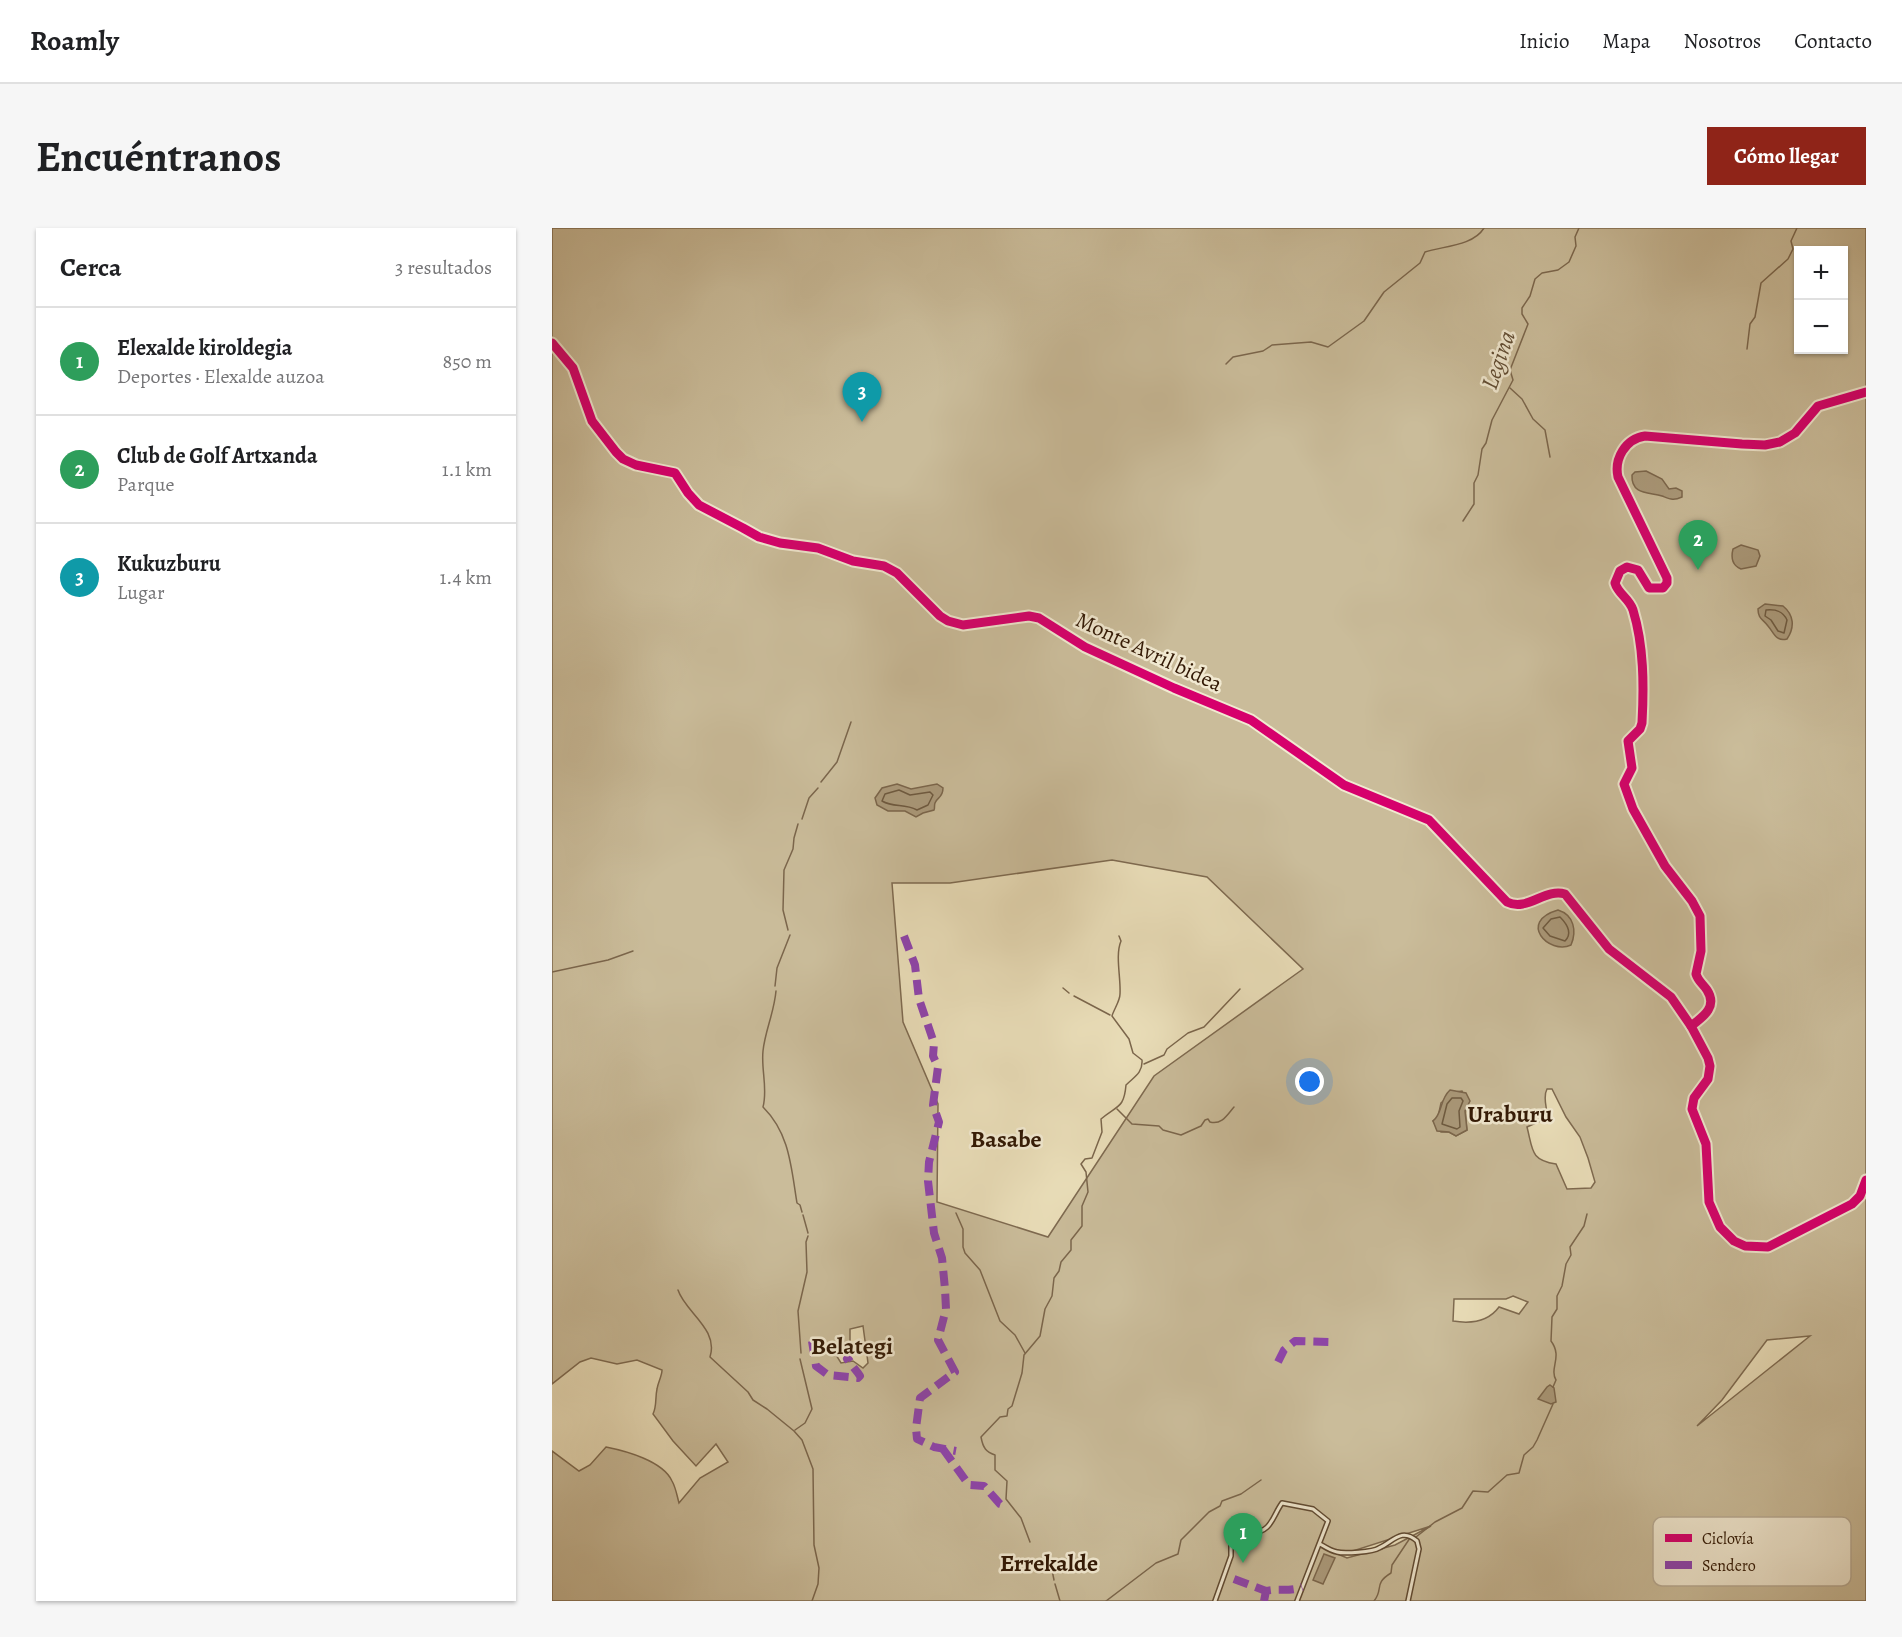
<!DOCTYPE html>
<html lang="es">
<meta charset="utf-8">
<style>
body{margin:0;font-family:Alegreya,serif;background:#f6f6f6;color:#202124}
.controls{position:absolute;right:18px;top:18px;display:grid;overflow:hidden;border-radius:0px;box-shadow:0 2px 4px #0004}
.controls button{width:54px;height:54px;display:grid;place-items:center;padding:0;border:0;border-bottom:2px solid #e0e0e0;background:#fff;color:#202124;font:30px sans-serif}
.you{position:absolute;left:758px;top:854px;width:21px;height:21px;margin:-15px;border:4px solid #fff;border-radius:50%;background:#1a73e8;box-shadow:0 0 0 9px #1a73e833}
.badge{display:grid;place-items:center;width:39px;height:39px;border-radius:50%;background:#8f2418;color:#fff;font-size:20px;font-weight:700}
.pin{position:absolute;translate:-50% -50px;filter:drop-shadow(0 2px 3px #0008)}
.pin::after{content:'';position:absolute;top:32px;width:21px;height:18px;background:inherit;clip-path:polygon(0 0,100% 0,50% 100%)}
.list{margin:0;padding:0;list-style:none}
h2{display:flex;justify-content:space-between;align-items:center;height:78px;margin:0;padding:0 24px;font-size:26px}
h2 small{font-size:20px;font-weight:400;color:#757577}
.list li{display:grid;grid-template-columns:39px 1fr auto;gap:18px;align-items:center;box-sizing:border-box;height:108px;padding:0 24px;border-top:2px solid #e0e0e0}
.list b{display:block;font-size:22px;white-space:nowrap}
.list p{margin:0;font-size:20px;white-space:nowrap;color:#757577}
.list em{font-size:20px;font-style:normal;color:#757577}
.map{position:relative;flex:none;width:1314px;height:1373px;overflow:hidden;border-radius:0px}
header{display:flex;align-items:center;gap:36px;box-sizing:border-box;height:84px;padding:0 30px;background:#fff;border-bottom:2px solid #e0e0e0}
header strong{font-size:28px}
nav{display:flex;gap:33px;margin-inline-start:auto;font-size:21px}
.intro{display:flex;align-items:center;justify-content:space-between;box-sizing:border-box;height:144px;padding:0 36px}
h1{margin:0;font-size:42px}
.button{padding:15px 27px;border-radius:0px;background:#8f2418;color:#fff;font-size:21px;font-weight:700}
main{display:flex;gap:36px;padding:0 36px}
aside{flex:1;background:#fff;border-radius:0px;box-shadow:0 2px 4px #0004}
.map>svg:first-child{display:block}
.green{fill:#cabc9a;stroke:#7e6a50;stroke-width:1.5;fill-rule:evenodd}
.water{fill:#ab9a7b;stroke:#7b664c;stroke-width:1.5}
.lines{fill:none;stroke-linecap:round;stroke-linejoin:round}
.shore{stroke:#6e5a40;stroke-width:1.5}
.stream{stroke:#7b664c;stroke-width:1.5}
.minor-casing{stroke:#604a32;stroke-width:6}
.tertiary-casing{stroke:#604a32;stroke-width:7}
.minor{stroke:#f1e9d1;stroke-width:3}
.tertiary{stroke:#f1e9d1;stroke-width:4}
.quiet{stroke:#8e44ad;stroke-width:8;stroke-dasharray:15 8;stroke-linecap:butt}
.cycleway-casing{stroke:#f1e9d1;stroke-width:13}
.cycleway{stroke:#d6006c;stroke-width:9}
.labels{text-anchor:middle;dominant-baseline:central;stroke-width:5;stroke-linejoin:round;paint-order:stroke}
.street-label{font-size:22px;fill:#321905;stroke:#f1e9d1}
.water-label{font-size:24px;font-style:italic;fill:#624d34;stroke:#f1e9d1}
.neighbourhood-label{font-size:24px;font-weight:bold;fill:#321905;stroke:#f1e9d1}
.key{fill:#f1e9d1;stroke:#b8ab94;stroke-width:1.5}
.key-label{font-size:16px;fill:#321905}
</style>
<header>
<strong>Roamly</strong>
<nav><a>Inicio</a><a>Mapa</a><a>Nosotros</a><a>Contacto</a></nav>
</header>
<div class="intro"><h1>Encuéntranos</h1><a class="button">Cómo llegar</a></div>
<main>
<aside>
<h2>Cerca<small>3 resultados</small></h2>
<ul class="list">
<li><span class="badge" style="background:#2e9e5b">1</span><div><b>Elexalde kiroldegia</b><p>Deportes · Elexalde auzoa</p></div><em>850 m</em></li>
<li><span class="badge" style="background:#2e9e5b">2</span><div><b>Club de Golf Artxanda</b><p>Parque</p></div><em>1.1 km</em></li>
<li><span class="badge" style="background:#0f9aa8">3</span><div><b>Kukuzburu</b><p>Lugar</p></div><em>1.4 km</em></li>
</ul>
</aside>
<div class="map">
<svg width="1314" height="1373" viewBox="0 0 1314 1373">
<rect width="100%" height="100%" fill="#e9ddb8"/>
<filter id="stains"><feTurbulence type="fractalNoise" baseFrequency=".00333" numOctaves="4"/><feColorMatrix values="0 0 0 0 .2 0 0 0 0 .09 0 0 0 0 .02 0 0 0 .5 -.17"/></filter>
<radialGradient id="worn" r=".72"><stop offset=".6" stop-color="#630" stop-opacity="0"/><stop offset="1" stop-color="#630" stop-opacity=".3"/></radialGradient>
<path class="green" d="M0,0H1314V1373H0V1223L27,1243L38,1237L54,1219C74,1223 111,1233 120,1253C124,1260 125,1268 127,1275L148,1250L176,1234L164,1216L144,1238L121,1213L101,1186C105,1178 103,1170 105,1161C106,1154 110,1148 110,1142L85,1132L65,1136L39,1130L28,1134L0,1156ZM1246,22H1292V122H1246ZM560,632L655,649L751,741L602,848L496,1009L385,974L386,876L351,794L340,655H398ZM995,861H1000L1014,889L1028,909L1036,930L1043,954L1039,960L1015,961L1004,936C978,932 981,922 975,899L995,890C996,881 990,870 995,861ZM910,863L916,879L913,883L915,902L904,908L897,904H889L881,893L886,889L889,875L903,864ZM961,1068L976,1074L967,1086L947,1079C936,1094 919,1096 901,1093L902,1071H954ZM311,1098L316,1135L311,1140L301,1133L289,1135L279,1119L298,1114V1101ZM1258,1108L1145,1198L1170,1172L1215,1112ZM879,1298L843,1317L795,1330L788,1327Z"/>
<g class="water">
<path d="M1094,243L1110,251L1117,261L1124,260L1130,263V269C1121,273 1118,271 1110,268C1097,264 1079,267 1080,247L1083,244Z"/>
<path d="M1189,317L1206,322L1208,328L1204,338L1189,341C1179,337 1179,329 1181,321Z"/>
<path d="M1213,376L1231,378C1242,387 1243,399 1235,411C1224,414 1222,405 1216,398C1211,391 1206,391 1206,381Z"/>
<path d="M345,556L359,561L385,556L391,560C391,570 385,569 383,575C382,578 383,580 382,582L371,585L364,589L353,583H336L325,577L323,570L330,560Z"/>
<path d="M1006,682C1022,687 1025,703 1019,717C997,727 965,694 1006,682Z"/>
<path d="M898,862L914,865L918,873L913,883L915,902L904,908L897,904L885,903L881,893C891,885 887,872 898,862Z"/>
<polygon points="998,1157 1002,1160 1004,1174 999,1176 986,1171 995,1159"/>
<polygon points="772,1326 783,1330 771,1356 761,1352"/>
</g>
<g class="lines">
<g class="shore">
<path d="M1214,382C1224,381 1231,383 1235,392L1232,405L1226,403L1219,392L1213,388Z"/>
<path d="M347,562L358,567L378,564L381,567L376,577L365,582C352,575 342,580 330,573L333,566Z"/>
<path d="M1008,689C1015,696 1021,705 1013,713L998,708L991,700L999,691Z"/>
<polygon points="900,870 909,870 911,873 907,883 908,899 905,901 890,896 895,876"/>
</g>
<g class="stream">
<polyline points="1195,121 1198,96 1203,89 1209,55 1236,31 1241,21 1239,13 1245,0"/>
<path d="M674,136L681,129L711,123L720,117L759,114L776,119L812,93L832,64L868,35L873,24C891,18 921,18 932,0"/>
<polyline points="958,160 970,171 981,191 993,202 998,229"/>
<polyline points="911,293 922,276 922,255 926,247 930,221 934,215 940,192 961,152 958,142 976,96 970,86 970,80 978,68 983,51 990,45 1006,42 1017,34 1024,18 1023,9 1027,0"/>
<polyline points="269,554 285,534 299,494"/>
<polyline points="250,591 257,570 266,560"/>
<polyline points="236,702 231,682 232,642 241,621 242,610 246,596"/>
<polyline points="0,744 56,732 81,723"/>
<polyline points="223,758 225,740 238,707"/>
<polyline points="511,760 517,765"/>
<path d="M224,763C222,785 213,803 211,823C209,842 216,861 211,879C238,906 239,939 245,975L248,977L250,984"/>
<polyline points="522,768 558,787"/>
<polyline points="592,836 612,827 615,821 636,805 652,799 688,761"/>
<path d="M565,881L580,896L607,898L611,902L629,907L649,898L653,892L656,891L658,894C670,897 675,887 682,879"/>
<polyline points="404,985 411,1001 411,1019 413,1025 428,1042 448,1093 463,1107 473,1125"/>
<polyline points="251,987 256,1005"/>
<path d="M126,1062C133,1084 167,1101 158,1129L196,1164L201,1172L215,1181L242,1203L250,1212L261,1241L262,1317L267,1340L266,1356L260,1373"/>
<polyline points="249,1125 246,1083 255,1044 254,1014 256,1008"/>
<path d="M1001,1159L1004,1152C997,1140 1011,1129 999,1113L1000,1089L1005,1081V1068L1010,1058L1014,1036L1019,1027L1018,1019L1032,998L1035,986"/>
<polyline points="243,1202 253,1195 260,1181 248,1131"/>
<polyline points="864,1309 883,1294 910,1280 921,1263 936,1264 955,1247 967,1245 972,1227 981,1219 985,1212 1001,1176"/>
<path d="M478,1314L469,1290L454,1271L455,1253L443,1242V1227C434,1224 431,1220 429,1209L448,1189L455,1188L456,1181L460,1178L470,1145L472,1127L488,1108L493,1081L500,1068L502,1050L507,1043L509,1034L519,1022V1012L530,998V978L536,964L534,944L529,936L533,931L540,930L550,904L549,891C565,877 572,881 574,857C582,849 591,845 590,832L581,825L577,811L560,788C562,781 568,773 568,766C569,750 563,727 569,713L567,708"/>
<polyline points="495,1336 500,1342 502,1352"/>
<polyline points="503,1356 508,1373"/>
<polyline points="554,1373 604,1335 626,1326 629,1312 657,1284 668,1278 670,1273 689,1266 709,1252"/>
<path d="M822,1373C832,1361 821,1356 839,1345L840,1337L858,1310"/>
</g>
<g class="minor-casing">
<g id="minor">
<path d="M1139,798C1151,789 1166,779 1155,762C1151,756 1146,753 1144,746L1149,723L1148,688L1140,673L1113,638L1081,581L1072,556L1080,540L1076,513L1088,501L1090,495C1092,458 1092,418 1081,382C1077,370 1066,366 1063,355L1068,343L1075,339L1086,342L1097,360H1111L1115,355V350L1066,249C1062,231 1073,211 1093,208L1190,216L1213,217L1228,214L1243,205L1266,178L1314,164"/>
<path d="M699,1305C720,1304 720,1289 730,1275L761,1281L776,1293L745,1373"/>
<path d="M768,1316C773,1319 779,1323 785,1324C792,1326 821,1324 827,1320C841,1314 849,1299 865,1313L867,1321L856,1373"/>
<polyline points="663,1373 679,1328 679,1317"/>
</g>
</g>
<g class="tertiary-casing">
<path id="tertiary" d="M0,115L21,140L40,193L64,224L71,231L84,237L123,245L136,265L147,277L191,300L207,309L228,315L266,320L301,333L332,338L345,345L388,388L396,393L411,397L477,388L487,390L533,419L622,460L699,492L792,557L877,592L955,674C975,684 993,660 1013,666L1057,721L1119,769L1139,798L1156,830L1158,838L1156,851L1142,870L1140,881L1154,916L1157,974L1168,999L1182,1013L1193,1018L1216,1019L1300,976L1308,968L1314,952"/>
</g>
<use href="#minor" class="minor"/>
<use href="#tertiary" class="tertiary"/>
<g class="quiet">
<polyline points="352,708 363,737 367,771 382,815 381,828 386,839 381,877 387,894 377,934 376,953 382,1005 390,1030 393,1061 394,1081 386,1112 403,1144 368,1170 364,1200 365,1211 382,1219 404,1223"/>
<polyline points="260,1113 264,1138 276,1147 306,1150 308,1148 306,1145 295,1131 299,1128"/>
<polyline points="726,1134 732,1122 743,1113 780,1114"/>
<polyline points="391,1221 417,1257 432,1258 448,1276 454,1278"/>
<polyline points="682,1351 714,1363"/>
<path d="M712,1373L714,1363C726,1360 737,1364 750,1359"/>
</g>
<g class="cycleway-casing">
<g id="cycleway">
<path d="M0,115L21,140L40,193L64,224L71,231L84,237L123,245L136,265L147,277L191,300L207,309L228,315L266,320L301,333L332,338L345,345L388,388L396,393L411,397L477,388L487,390L533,419L622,460L699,492L792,557L877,592L955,674C975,684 993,660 1013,666L1057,721L1119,769L1139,798L1156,830L1158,838L1156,851L1142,870L1140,881L1154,916L1157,974L1168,999L1182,1013L1193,1018L1216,1019L1300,976L1308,968L1314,952"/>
<path d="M1139,798C1151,789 1166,779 1155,762C1151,756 1146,753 1144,746L1149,723L1148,688L1140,673L1113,638L1081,581L1072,556L1080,540L1076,513L1088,501L1090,495C1092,458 1092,418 1081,382C1077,370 1066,366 1063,355L1068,343L1075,339L1086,342L1097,360H1111L1115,355V350L1066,249C1062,231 1073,211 1093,208L1190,216L1213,217L1228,214L1243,205L1266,178L1314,164"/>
</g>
</g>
<use href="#cycleway" class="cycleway"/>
</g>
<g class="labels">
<g class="street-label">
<text transform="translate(597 424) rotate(25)">Monte Avril bidea</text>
</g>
<g class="water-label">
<text transform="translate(946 132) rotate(-71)">Legina</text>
</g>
<g class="neighbourhood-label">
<text x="958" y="886">Uraburu</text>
<text x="454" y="911">Basabe</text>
<text x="300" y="1118">Belategi</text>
<text x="497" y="1335">Errekalde</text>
</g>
</g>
<rect x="1101" y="1289" width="198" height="69" rx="9" class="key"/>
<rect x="1113" y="1306" width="27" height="8" fill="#d6006c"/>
<rect x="1113" y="1333" width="27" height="8" fill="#8e44ad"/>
<g class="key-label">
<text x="1150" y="1316">Ciclovía</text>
<text x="1150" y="1343">Sendero</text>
</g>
<rect width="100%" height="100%" filter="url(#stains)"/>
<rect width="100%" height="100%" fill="url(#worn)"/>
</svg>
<div class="controls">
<button>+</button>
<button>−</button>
</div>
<div class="you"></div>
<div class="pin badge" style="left:691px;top:1335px;background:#2e9e5b">1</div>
<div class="pin badge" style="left:1146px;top:342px;background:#2e9e5b">2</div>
<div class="pin badge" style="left:310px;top:194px;background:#0f9aa8">3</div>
</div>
</main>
